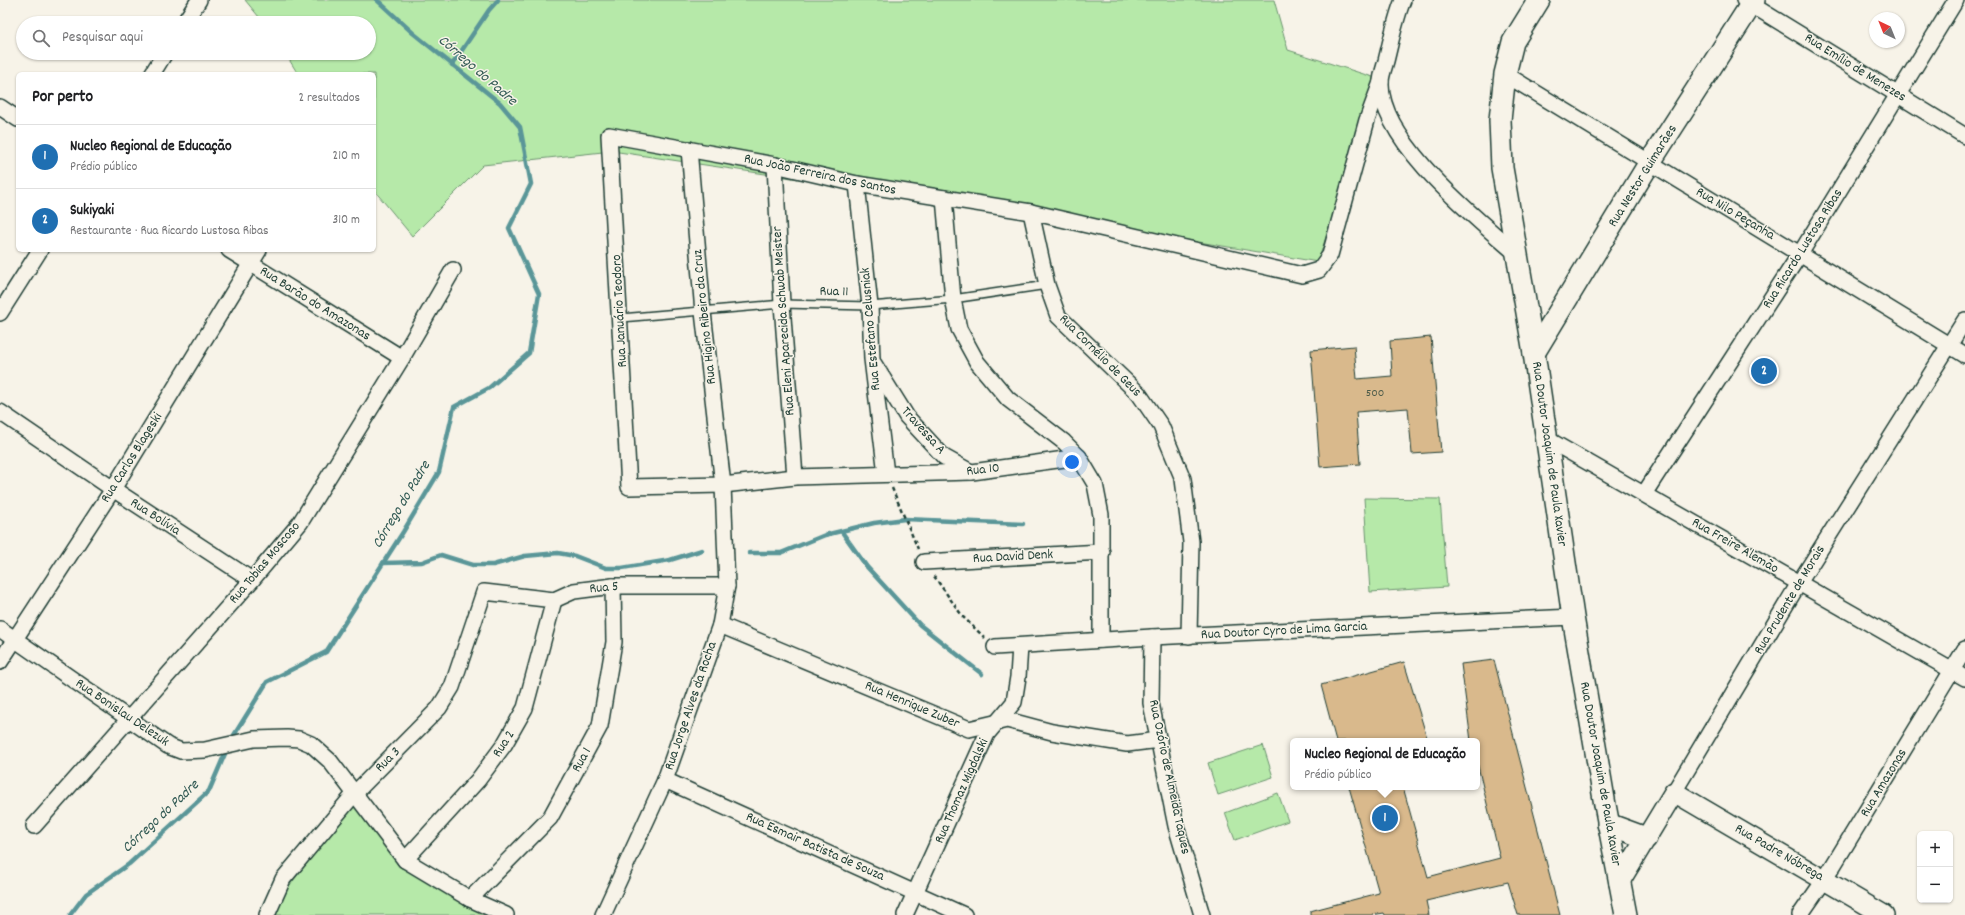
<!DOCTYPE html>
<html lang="pt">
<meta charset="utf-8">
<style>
body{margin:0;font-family:Dekko,sans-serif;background:#f2f2f2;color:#202124}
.controls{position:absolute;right:12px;bottom:12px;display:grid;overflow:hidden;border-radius:6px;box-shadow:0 1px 3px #0004}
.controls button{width:36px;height:36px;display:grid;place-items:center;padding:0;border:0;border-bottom:1px solid #e0e0e0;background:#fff;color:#202124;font:20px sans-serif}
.compass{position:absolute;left:1869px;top:12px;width:36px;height:36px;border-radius:50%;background:#fff;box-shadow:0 1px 3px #0004;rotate:317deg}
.you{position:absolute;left:1072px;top:462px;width:14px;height:14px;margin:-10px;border:3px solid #fff;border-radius:50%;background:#1a73e8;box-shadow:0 0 0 6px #1a73e833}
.badge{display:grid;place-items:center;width:26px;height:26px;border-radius:50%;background:#1f6fb2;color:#fff;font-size:13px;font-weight:700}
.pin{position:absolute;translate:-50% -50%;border:2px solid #fff;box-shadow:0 1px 4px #0006}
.popup{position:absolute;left:1290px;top:738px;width:190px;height:52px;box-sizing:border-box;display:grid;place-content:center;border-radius:6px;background:#fff;filter:drop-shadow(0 1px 3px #0005);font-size:13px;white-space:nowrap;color:#757577}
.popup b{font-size:15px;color:#202124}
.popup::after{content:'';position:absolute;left:50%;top:100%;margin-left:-8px;border:8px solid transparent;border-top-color:#fff}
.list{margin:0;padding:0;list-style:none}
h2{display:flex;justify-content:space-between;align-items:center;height:52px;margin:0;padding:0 16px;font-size:17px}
h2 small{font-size:13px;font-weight:400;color:#757577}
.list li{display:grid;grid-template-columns:26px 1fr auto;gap:12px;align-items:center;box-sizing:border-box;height:64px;padding:0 16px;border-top:1px solid #e0e0e0}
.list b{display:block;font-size:15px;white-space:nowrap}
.list p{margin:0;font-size:13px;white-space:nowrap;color:#757577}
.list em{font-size:13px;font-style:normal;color:#757577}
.icon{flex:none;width:22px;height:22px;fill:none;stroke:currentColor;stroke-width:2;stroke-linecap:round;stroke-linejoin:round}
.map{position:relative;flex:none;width:1965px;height:915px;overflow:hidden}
.search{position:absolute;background:#fff;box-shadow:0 1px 3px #0004;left:16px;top:16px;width:360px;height:44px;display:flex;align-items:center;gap:10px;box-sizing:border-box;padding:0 14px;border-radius:22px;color:#757577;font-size:15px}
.panel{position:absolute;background:#fff;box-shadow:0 1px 3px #0004;left:16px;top:72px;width:360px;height:180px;border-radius:6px}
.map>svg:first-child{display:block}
.green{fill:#b6e9a9;stroke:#6a936e}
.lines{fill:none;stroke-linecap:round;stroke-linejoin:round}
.stream{stroke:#5a9698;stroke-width:4.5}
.building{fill:#d9b98c;stroke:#1f3d34}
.service-casing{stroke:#1f3d34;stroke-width:10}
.minor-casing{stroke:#1f3d34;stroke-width:18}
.tertiary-casing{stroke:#1f3d34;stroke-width:22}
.secondary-casing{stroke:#1f3d34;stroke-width:24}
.path{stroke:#1f3d34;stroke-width:2.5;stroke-dasharray:4 3;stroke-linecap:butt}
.service{stroke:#f7f3e8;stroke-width:7}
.minor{stroke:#f7f3e8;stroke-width:15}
.tertiary{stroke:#f7f3e8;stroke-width:19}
.secondary{stroke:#f7f3e8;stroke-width:21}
.labels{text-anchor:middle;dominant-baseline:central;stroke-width:3;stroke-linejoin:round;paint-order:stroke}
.number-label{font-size:12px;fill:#4e5c4a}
.street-label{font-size:14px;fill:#1f3d34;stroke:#f7f3e8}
.water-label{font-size:15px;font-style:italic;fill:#335b55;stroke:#f7f3e8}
</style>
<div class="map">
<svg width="1965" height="915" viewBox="0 0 1965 915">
<rect width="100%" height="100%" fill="#f7f3e8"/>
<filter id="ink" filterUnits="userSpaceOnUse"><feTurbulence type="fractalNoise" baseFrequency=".025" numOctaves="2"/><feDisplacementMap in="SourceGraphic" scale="8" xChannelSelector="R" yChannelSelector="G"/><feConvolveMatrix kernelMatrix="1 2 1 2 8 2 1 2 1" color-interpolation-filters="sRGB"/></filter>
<g filter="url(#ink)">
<g class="green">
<polygon points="245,0 1274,0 1288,50 1376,78 1318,262 1038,215 612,151 483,165 412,236 374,190 374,74 298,74 285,53 369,53 369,23 264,23"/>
<polygon points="1364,498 1440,499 1447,587 1370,592"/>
<polygon points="1263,745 1273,777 1218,795 1208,763"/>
<polygon points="1278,793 1288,821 1235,840 1225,813"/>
<polygon points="358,799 386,843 504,915 269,915 277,901"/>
</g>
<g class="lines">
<g class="stream">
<polyline points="452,65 489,10 498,0"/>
<polyline points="842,532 867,567 920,625 982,674"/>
<polyline points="749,553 781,553 825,535 874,523 905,519 1023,524"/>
<polyline points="383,563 422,562 441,555 473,565 493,565 525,556 558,553 575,556 606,568 622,568 670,560 702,550"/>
<polyline points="231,740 267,682 326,652 403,532 439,472 454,407 489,388 529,353 539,294 509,228 531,184 520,127 500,103 413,33 377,0"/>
<polyline points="70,915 86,894 129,864 209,791 227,749"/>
</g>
</g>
<g class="building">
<polygon points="1431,337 1441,452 1412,454 1408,408 1356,412 1360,464 1320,467 1311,350 1354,346 1357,379 1392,376 1390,341"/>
<polygon points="1494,660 1560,915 1518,915 1508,882 1426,901 1429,915 1385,915 1384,913 1372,915 1310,915 1310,911 1379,893 1349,787 1403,787 1428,877 1500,858 1477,762 1477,741 1471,741 1461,664"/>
<polygon points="1404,662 1428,741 1336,741 1321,685"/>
</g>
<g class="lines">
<g class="service-casing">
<polyline id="service" points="621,318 782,304 870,306 953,299 1047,285"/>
</g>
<g class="minor-casing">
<g id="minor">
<path d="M1403,0C1395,20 1391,41 1386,61C1384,68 1381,76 1381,82C1379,141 1477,219 1518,255"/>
<polyline points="1744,0 1965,136"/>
<polyline points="184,23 199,0"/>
<polyline points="152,74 165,53"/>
<polyline points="1505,74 1965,355"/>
<polyline points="0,107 18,119"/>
<polyline points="775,165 782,304 795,477"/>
<polyline points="857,184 870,306 872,359 886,474"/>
<polyline points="944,198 953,299 959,329 977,362 1008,399 1064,442 1079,457 1095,484 1101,515 1101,640"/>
<polyline points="1031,212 1047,285 1058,316 1139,394 1161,426 1183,479 1191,542 1189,636"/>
<polyline points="229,250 402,358"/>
<polyline points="0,313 40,250"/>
<polyline points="874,364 907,417 944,457 971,472"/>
<polyline points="0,412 113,489 252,580"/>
<polyline points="1547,439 1965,678"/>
<polyline points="1079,457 972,472 795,477 723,485 629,487 609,135 775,165 857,184 1031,212 1302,275 1319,270 1330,255 1367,120 1381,82"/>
<polyline points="1644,494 1800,254 1956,0"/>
<polyline points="924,562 1102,552"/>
<polyline points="720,625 969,729 1007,720 1052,732 1127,744 1159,740"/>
<polyline points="0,629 168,746 181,751 205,750 254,739 287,738 299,739 311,744 330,761 405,860 470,899 506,915"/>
<polyline points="1152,637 1151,703 1176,826 1202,915"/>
<polyline points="995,647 1152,637 1573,617"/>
<polyline points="0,662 113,489 259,250"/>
<polyline points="665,780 964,915"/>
<polyline points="1674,792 1799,583 1965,320"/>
<polyline points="34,826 252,580 300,523 402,358 453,270"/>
<polyline points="405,860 478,780 504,745 525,708 554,600"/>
<polyline points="470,899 550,818 600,726 614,642 613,586"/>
<polyline points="267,915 283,879 355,793 439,708 452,687 484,592 554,600 574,591 613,586 727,586"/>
<polyline points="603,915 665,780 720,625 727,586 723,485 703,312 689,149"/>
<polyline points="905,915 987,734 1014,702 1018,677 1020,646"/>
<polyline points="1800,915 1825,879 1965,649"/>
</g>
</g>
<g class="tertiary-casing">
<polyline id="tertiary" points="1619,883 1674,792 1884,915"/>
</g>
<g class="secondary-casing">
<g id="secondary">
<polyline points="1539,0 1513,42 1505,74 1500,120 1502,168 1534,353 1573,617 1605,805 1626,915"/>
<polyline points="1534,353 1650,162 1754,0"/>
<polyline points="1608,824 1646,838"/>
</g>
</g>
<g class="path">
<polyline points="892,488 918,549"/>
<polyline points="934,576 963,617 985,638"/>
</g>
<use href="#service" class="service"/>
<use href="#minor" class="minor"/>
<use href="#tertiary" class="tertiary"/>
<use href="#secondary" class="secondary"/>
</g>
</g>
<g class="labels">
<g class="number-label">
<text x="1375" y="393">500</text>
</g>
<g class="street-label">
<text transform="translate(1855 68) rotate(32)">Rua Emílio de Menezes</text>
<text transform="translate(820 175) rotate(12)">Rua João Ferreira dos Santos</text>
<text transform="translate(1643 176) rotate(-58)">Rua Nestor Guimarães</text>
<text transform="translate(1735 214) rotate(31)">Rua Nilo Peçanha</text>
<text transform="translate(1803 249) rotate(-58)">Rua Ricardo Lustosa Ribas</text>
<text transform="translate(834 292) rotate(1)">Rua 11</text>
<text transform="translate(315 304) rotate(32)">Rua Barão do Amazonas</text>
<text transform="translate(620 311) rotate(-93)">Rua Januário Teodoro</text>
<text transform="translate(705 317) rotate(-96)">Rua Higino Ribeiro da Cruz</text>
<text transform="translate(784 321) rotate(-94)">Rua Eleni Aparecida Schwab Meister</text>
<text transform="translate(871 329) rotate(-95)">Rua Estefano Celusniak</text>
<text transform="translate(1100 356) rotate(45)">Rua Cornélio de Geus</text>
<text transform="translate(923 431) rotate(48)">Travessa A</text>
<text transform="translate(1549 454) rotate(82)">Rua Doutor Joaquim de Paula Xavier</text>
<text transform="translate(132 458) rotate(-58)">Rua Carlos Blageski</text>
<text transform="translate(983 470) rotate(-6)">Rua 10</text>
<text transform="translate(155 517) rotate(33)">Rua Bolívia</text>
<text transform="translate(1735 546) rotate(30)">Rua Freire Alemão</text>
<text transform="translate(1013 557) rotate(-3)">Rua David Denk</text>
<text transform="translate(265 563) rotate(-50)">Rua Tobias Moscoso</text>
<text transform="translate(604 588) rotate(-5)">Rua 5</text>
<text transform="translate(1790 600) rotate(-59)">Rua Prudente de Morais</text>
<text transform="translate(1284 631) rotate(-3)">Rua Doutor Cyro de Lima Garcia</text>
<text transform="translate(912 705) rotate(23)">Rua Henrique Zuber</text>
<text transform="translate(691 706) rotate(-71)">Rua Jorge Alves da Rocha</text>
<text transform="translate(122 713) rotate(34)">Rua Bonislau Delezuk</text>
<text transform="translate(504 744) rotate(-57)">Rua 2</text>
<text transform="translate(388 760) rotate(-45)">Rua 3</text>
<text transform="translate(582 760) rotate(-61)">Rua 1</text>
<text transform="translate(1600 774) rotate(80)">Rua Doutor Joaquim de Paula Xavier</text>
<text transform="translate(1169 777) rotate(78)">Rua Ozório de Almeida Taques</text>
<text transform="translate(1884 783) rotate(-59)">Rua Amazonas</text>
<text transform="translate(962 791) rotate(-66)">Rua Thomaz Migdalski</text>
<text transform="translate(815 847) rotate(24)">Rua Esmair Batista de Souza</text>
<text transform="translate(1779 853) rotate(30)">Rua Padre Nóbrega</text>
</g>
<g class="water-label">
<text transform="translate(477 71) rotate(41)">Córrego do Padre</text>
<text transform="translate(402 505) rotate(-59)">Córrego do Padre</text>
<text transform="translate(161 817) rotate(-43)">Córrego do Padre</text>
</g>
</g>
</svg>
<div class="controls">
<button>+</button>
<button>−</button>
</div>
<svg class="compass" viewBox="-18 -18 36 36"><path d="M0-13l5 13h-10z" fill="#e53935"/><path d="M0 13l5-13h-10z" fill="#757577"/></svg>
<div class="you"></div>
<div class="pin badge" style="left:1385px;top:818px">1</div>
<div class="popup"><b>Nucleo Regional de Educação</b>Prédio público</div>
<div class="pin badge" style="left:1764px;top:371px">2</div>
<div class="search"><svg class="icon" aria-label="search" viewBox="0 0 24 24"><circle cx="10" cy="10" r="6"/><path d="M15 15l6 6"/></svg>Pesquisar aqui</div>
<section class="panel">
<h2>Por perto<small>2 resultados</small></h2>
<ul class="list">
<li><span class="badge">1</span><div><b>Nucleo Regional de Educação</b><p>Prédio público</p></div><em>210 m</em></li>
<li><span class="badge">2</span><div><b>Sukiyaki</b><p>Restaurante · Rua Ricardo Lustosa Ribas</p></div><em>310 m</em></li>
</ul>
</section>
</div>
